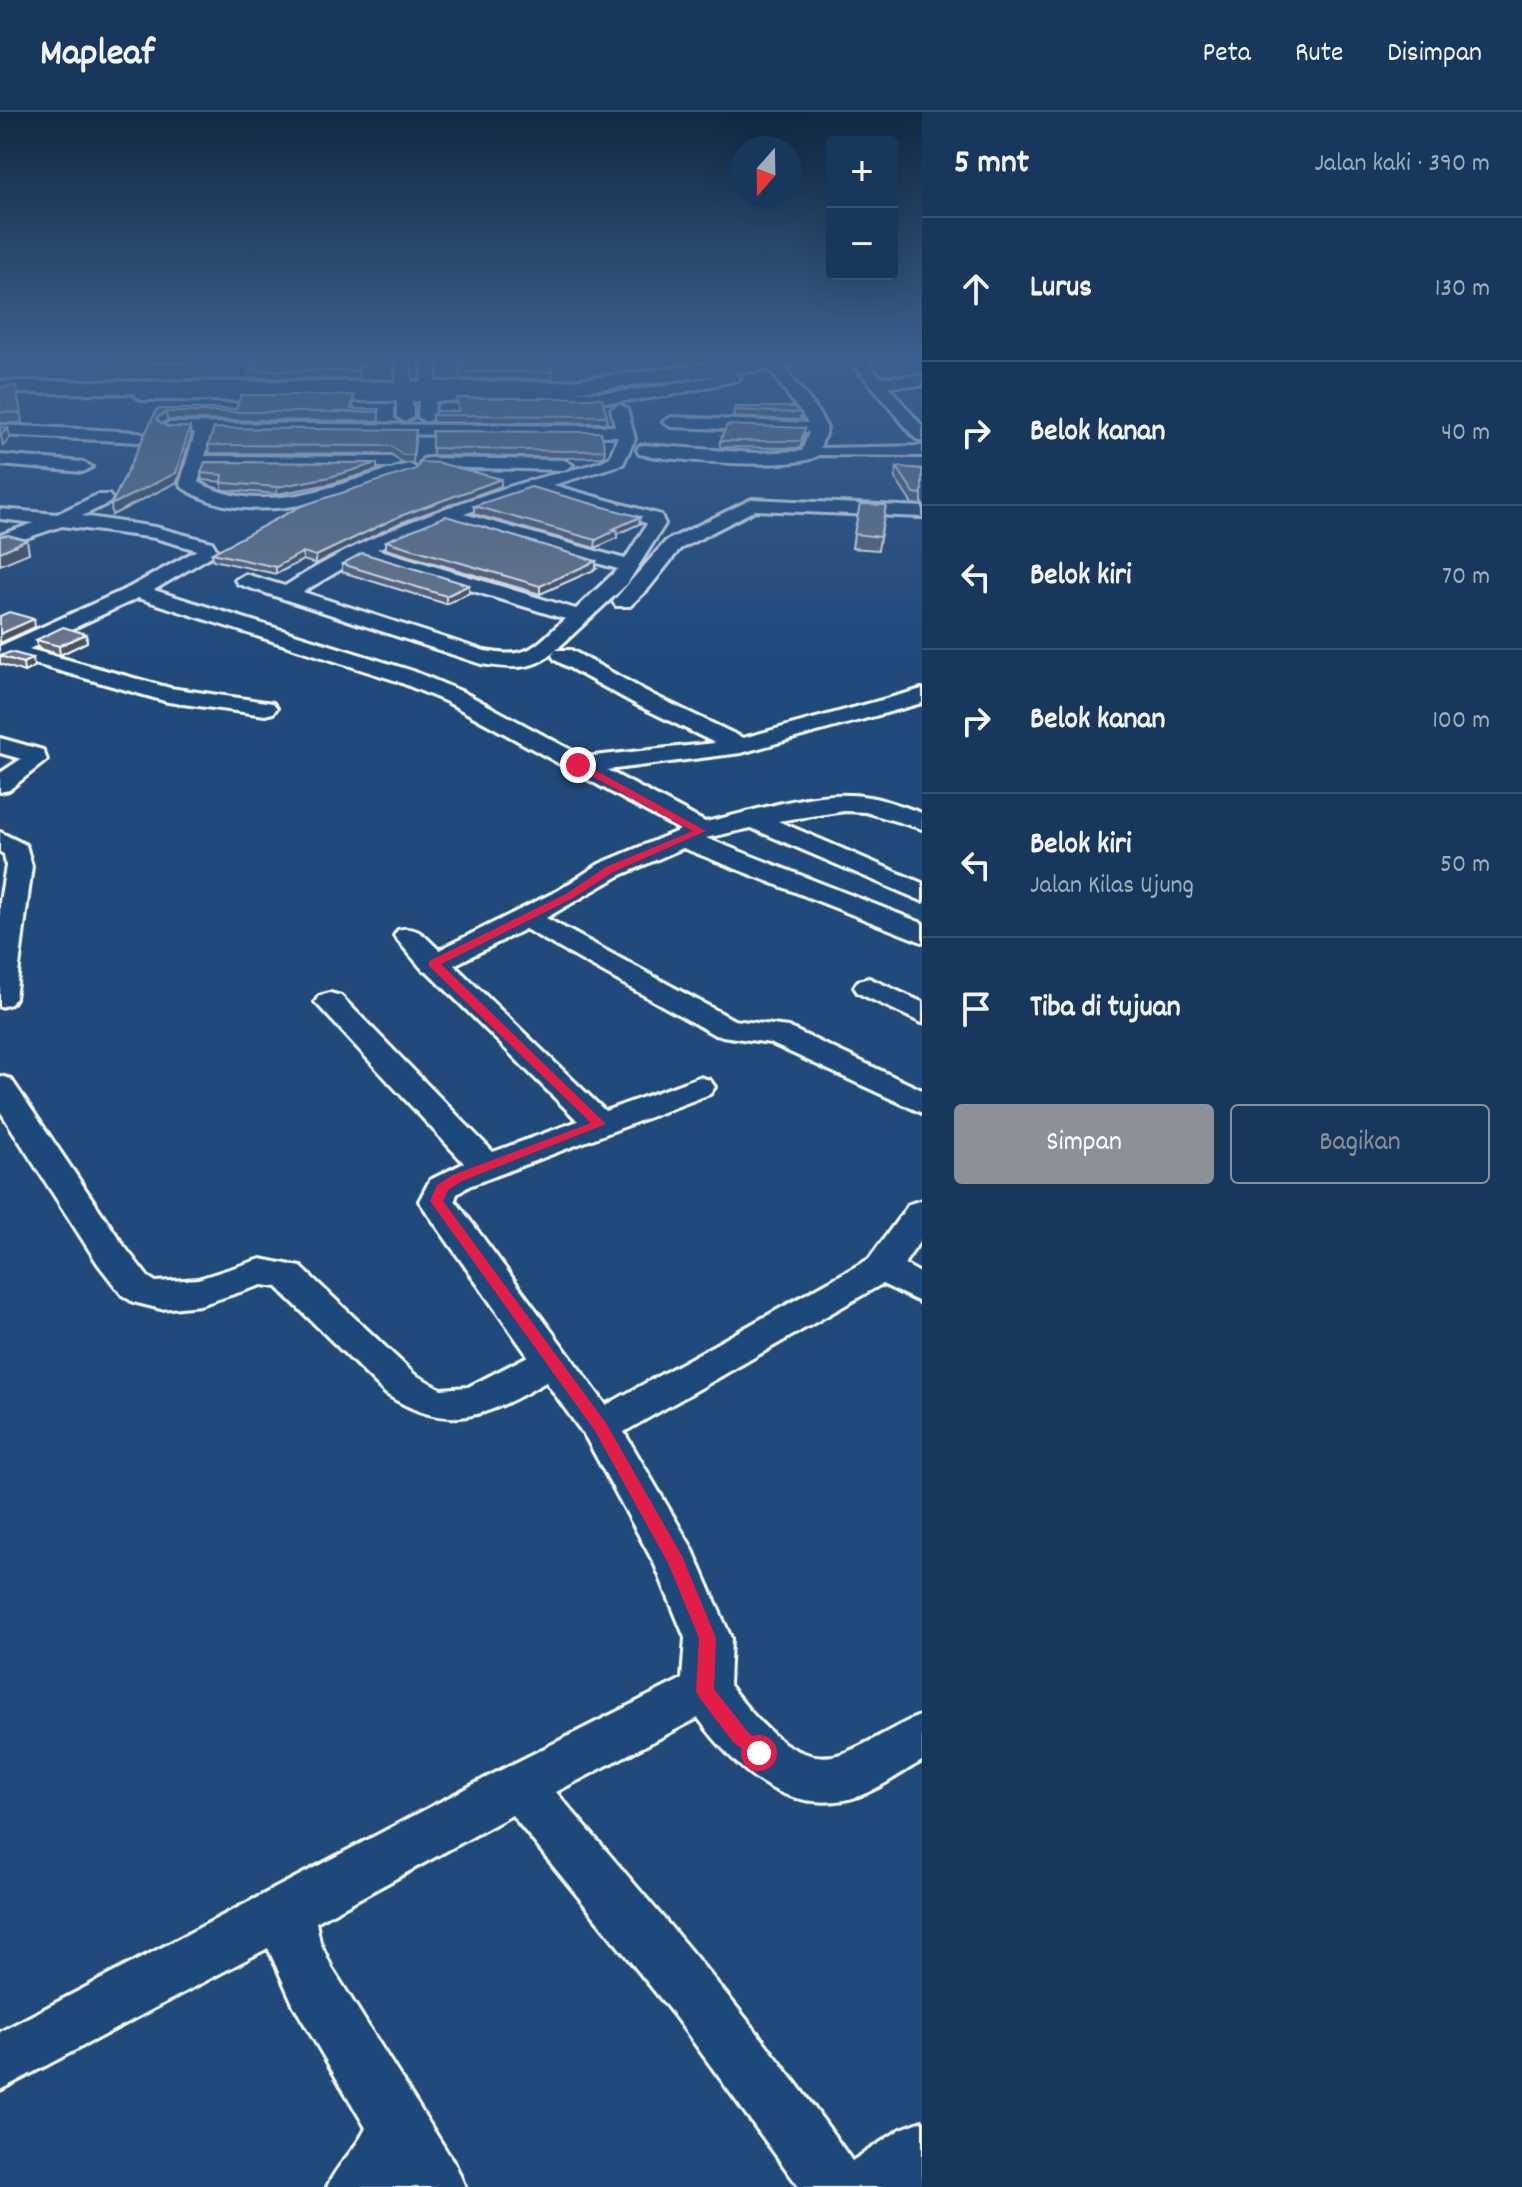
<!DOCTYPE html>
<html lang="id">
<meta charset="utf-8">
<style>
body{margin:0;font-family:Dekko,sans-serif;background:#244365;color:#f1f3f6}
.controls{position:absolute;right:24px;top:24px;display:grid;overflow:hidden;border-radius:8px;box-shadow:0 8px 32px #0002}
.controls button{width:72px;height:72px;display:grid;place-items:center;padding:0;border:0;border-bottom:2px solid #365272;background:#17385c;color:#f1f3f6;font:40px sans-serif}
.compass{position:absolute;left:730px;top:24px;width:72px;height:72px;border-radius:50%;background:#17385c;box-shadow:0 8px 32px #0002;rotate:200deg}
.stop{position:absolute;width:24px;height:24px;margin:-18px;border:6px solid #e11d48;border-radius:50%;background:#fff}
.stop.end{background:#e11d48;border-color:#fff;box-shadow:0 2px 8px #0008}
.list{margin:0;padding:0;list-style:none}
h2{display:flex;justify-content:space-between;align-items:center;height:104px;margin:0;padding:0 32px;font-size:34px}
h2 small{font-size:26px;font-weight:400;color:#9eacbb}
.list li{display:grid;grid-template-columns:52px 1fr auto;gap:24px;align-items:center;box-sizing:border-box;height:144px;padding:0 32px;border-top:2px solid #365272}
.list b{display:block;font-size:30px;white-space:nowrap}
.list p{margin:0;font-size:26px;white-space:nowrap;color:#9eacbb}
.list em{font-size:26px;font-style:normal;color:#9eacbb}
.actions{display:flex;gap:16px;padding:24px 32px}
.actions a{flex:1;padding:18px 0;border:2px solid #8c9099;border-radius:8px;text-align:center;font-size:28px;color:#8c9099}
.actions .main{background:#8c9099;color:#fff}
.icon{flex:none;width:44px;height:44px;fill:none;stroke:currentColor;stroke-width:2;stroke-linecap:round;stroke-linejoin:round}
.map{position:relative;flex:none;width:922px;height:2075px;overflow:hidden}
header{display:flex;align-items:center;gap:48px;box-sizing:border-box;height:112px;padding:0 40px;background:#17385c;border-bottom:2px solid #365272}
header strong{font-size:38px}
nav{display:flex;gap:44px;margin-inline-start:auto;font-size:28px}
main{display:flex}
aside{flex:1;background:#17385c}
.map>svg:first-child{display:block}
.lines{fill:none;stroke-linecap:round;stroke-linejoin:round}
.street-casing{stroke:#fff;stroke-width:6}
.secondary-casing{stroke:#fff;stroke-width:6}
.street{fill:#1f4a7a;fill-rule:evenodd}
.secondary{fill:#1f4a7a;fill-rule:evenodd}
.wall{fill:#5b6476;stroke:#fff;stroke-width:2}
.shaded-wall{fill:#4a5160;stroke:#fff;stroke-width:2}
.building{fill:#6a7489;stroke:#fff;stroke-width:2}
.route{fill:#e11d48}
</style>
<header>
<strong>Mapleaf</strong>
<nav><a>Peta</a><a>Rute</a><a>Disimpan</a></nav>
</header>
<main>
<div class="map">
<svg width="922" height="2075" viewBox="0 0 922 2075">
<rect width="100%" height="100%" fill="#1f4a7a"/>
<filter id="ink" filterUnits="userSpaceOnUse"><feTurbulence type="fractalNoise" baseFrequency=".0125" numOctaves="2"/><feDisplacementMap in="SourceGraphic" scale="16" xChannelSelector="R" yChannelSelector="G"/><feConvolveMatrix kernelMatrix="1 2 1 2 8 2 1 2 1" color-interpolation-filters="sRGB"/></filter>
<g filter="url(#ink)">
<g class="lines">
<g class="street-casing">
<g id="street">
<polygon points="396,249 410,249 412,280 420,280 423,249 437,249 435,280 616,280 666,274 733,261 740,265 738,268 666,284 616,290 435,289 434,305 426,310 418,305 419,289 412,289 413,305 405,310 397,305 397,289 142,288 134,283 142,278 396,279"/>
<path d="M764,249H778L815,295L827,316L820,336L922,334V344L818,343C801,360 666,348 639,342L637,338L639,334L645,333L755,341L802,339L809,320L671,315L663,310L671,305L808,311Z"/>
<polygon points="851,249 866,249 880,265 922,264 922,274 888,274 922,314 922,329 916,327"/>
<path d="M619,292L627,297L635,327L623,352L553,373L661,403L665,412L627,472L556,538H571L653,583L743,626L922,577V591L741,641L607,658L705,710C757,700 814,675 869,685C887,688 905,695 922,701V717L865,700L845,699L778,709L922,771V789L751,716L706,726L922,811V830L683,736L619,764L546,806L734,908L788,915L922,978V1001L770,931L715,923L525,817L454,853L605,999L699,965L710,968L715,975L710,982L469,1074L457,1082L455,1088L606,1293L869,1147L909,1092L922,1088V1126L904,1152L922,1162V1191L882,1172L624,1320L692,1436L731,1526L729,1573C755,1606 795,1659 844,1641C871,1631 895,1613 922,1603V1649C899,1662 871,1683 845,1688C779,1699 734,1655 698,1606L556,1680C658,1800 763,1919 852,2049L901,2017L922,2009V2072L918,2075H799L673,1902L512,1703L316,1810L320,1830L332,1856L456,2054L465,2075H327C337,2052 355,2039 366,2016L294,1894L268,1836L0,1978V1920L501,1658L682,1567L685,1526L655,1453L586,1326L546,1270C487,1304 448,1323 386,1282L277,1175L262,1173L200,1193L161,1197L133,1190L122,1183L98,1152L0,999V964L11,967L124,1134L148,1165L156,1170L198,1167L261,1147L301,1155L414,1262L441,1277L468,1275L528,1244L419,1089L430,1068L464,1051L315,890L319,884L330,881L341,884L493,1040L578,1009L427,859L423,858L394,824L398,818C418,813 425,825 439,838L559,778L599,752L680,718L447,590L397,569L138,486L29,537L170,576L273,591L277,596L273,601L265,603L168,590L11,545L0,549V534L130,475L197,438L155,426L62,414L0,435V423L34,411L0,407V397L57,402L97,383H109L112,387L109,391L82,404L155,415L212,430L218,440L154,478L413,559L463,580L584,645L715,631L637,593L555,548L552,543L555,539C532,560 509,556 481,552L238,472L235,468L245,462L285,474C359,426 440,396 525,370C550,362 577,358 602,349L610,345L618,324L212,321L205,344L391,345L400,350L391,355L203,354L198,370C268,408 341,369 409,352L418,357L415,361C346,383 251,420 183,376L180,372L195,321H169L161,316L169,311L615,314L611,297ZM534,378L646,411L647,412L625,447L464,402ZM446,408L618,457L576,497L377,437ZM362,445L565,507C532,536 530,547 485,539L303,480Z"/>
<polygon points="0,313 139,320 147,325 139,330 0,323"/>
<polygon points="0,343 83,350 92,355 83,360 0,353"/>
<polygon points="429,346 564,348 573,353 564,358 423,355 420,351 423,347"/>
<polygon points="752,387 922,395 922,405 755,398 680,437 649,476 630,494 616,494 613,490 616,486 666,429"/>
<polygon points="0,626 43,638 47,648 9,678 0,680 0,661 21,647 0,641"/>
<polygon points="0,720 26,733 32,754 15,886 11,892 0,895 0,789 6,754 4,742 0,740"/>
<polygon points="869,866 922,890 922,911 858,881 854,875 858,869"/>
</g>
</g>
<g class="secondary-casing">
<polygon id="secondary" points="729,249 798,249 789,255 556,282 0,281 0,269 556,270"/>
</g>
<use href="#street" class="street"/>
<use href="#secondary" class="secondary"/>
</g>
<g class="wall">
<polygon points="112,249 388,249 387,253 360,253 358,267 249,266 249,259 251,251 112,251"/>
<polygon points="552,249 553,267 460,267 460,252"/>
<polygon points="16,274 22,311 0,311 0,275"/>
<polygon points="354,283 353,297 379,297 379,309 167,308 163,312 191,324 177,370 112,403 157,297 236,297"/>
<polygon points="734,298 801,301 800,308 733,305"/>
<polygon points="457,299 607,304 607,311 432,310 432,303"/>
<polygon points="416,318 413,351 403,351 391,342 209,341 208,333"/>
<polygon points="432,319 605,338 604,345 567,346 433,343"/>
<polygon points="804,323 800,336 720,335 720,329"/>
<polygon points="897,355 922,357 922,393 912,392 895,366"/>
<polygon points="377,358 330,372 277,382 225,378 222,377 222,370 202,368 201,361"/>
<polygon points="501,374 400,411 316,452 303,448 276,462 213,448 212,441"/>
<polygon points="886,393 878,438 852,436 854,422"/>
<polygon points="474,394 639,412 617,422 617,426 595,436 474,402"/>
<polygon points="386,429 596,457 540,482 386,437"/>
<polygon points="342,452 469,481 446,492 342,460"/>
<polygon points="86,522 87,530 60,543 38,536 36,528"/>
<polygon points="0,543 34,555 24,560 0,552"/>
</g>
<g class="shaded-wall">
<polygon points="166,300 167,308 158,315 157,306"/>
<polygon points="190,315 191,324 177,370 112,403 111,393"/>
<polygon points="8,316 10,326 3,334 1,323"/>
<polygon points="377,351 377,358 330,372 277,382 277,375"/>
<polygon points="501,367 501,374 400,411 316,452 316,444 400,404"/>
<polygon points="640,405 639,412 617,422 617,426 595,436 596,428 613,417"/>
<polygon points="27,428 29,441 0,453 0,440"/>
<polygon points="303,440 303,448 276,462 276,455"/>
<polygon points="596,449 596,457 540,482 540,474"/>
<polygon points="469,473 469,481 446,492 446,484"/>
<polygon points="34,507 35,515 0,531 0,522"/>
<polygon points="86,522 87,530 60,543 59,534"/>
<polygon points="33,546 34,555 24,560 23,551"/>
</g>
<g class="building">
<polygon points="252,249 360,249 358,259 249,259"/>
<polygon points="470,249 552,249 553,260 460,260 460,252 470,251"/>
<polygon points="16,274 21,301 0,300 0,275"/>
<polygon points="241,283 354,283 351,297 379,297 379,300 166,300 157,306 158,309 168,315 190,315 176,361 111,393 157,297 236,297"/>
<polygon points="457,286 602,286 607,304 432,303 436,299 458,299"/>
<polygon points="735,295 794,295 801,301 734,298"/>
<polygon points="727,313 805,316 801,329 720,329"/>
<polygon points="0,315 8,316 1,323 0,323"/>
<polygon points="214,316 416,318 413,343 403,343 391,334 208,333"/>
<polygon points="432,319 601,320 605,338 567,339 432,336"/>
<polygon points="205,350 377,351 330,365 277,375 225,371 222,370 223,363 201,361"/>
<polygon points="421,350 439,351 501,367 400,404 316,444 303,440 276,455 212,441 301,394 416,357"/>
<polygon points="897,355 922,357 922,382 914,381"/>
<polygon points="531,375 640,405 613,417 617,418 596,428 474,394"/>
<polygon points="860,392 886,393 880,425 854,422"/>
<polygon points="446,404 596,449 540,474 386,429"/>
<polygon points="8,423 27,428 0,440 0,424"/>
<polygon points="362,441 469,473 446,484 342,452"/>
<polygon points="9,500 34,507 0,522 0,504"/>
<polygon points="63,515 86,522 59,534 36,528"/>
<polygon points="10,540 33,546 23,551 0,544"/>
</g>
</g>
<linearGradient id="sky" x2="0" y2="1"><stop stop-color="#112943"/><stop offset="0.46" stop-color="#3c608d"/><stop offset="1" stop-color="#3c608d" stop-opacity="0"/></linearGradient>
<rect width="922" height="540" fill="url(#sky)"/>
<polygon class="route" points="575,651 582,651 706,719 613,760 573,786 441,852 606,1012 462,1069 448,1078 443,1089 606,1311 682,1444 716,1526 714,1577 747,1619 769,1641 766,1647 759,1649 733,1630 699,1585 696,1579 699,1526 668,1451 595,1319 430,1089 437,1073 453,1063 591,1011 429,854 429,849 566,782 606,755 693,719 575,655"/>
</svg>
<div class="controls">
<button>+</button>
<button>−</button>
</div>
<svg class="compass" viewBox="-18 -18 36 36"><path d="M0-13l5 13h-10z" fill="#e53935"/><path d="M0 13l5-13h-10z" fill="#9eacbb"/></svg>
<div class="stop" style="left:759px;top:1641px"></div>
<div class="stop end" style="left:578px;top:653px"></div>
</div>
<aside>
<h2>5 mnt<small>Jalan kaki · 390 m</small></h2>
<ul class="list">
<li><svg class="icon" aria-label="ahead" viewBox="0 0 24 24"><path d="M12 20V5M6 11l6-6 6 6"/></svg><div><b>Lurus</b></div><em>130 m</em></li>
<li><svg class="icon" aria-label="right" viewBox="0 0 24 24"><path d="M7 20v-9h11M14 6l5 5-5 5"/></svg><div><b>Belok kanan</b></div><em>40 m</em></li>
<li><svg class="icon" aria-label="left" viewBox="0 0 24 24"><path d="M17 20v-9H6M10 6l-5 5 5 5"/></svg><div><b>Belok kiri</b></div><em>70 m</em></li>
<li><svg class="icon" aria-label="right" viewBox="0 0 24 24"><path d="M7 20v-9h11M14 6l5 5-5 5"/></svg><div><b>Belok kanan</b></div><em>100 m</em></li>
<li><svg class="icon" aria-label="left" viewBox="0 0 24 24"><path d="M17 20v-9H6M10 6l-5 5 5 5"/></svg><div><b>Belok kiri</b><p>Jalan Kilas Ujung</p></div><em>50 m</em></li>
<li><svg class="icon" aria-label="arrive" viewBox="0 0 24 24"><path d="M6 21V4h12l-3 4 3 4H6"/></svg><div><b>Tiba di tujuan</b></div></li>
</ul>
<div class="actions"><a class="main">Simpan</a><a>Bagikan</a></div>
</aside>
</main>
